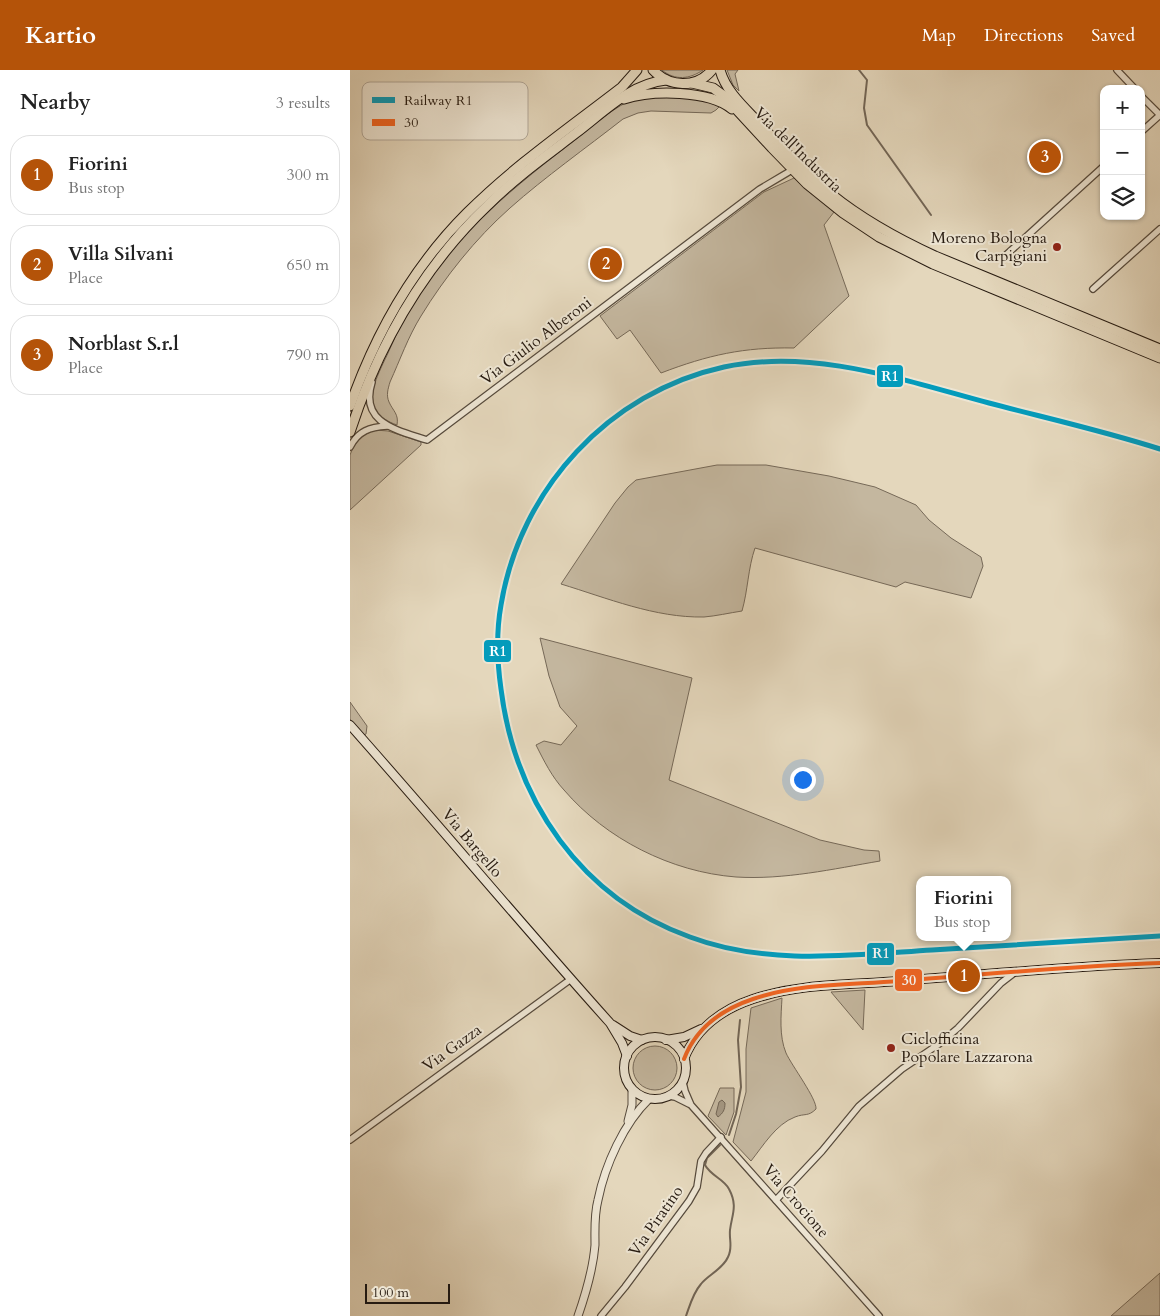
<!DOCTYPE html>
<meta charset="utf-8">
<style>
body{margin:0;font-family:Cardo,serif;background:#f2f2f2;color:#222}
.controls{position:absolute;right:15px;top:15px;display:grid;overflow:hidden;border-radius:10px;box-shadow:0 1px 4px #0004}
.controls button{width:45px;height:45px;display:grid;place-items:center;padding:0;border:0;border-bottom:1px solid #e0e0e0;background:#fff;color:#222;font:25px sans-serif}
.scale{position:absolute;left:15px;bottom:12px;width:85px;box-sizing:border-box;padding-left:5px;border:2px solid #271b11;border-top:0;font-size:14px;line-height:18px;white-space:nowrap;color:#271b11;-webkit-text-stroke:4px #ede5d3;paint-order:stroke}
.you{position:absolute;left:452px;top:709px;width:18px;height:18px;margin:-12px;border:4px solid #fff;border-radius:50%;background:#1a73e8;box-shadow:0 0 0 8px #1a73e833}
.badge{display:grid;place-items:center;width:32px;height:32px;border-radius:50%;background:#b45309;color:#fff;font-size:16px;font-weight:700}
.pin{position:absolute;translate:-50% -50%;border:2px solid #fff;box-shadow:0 1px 5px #0006}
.popup{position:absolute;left:566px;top:806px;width:95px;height:65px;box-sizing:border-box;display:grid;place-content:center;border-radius:10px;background:#fff;filter:drop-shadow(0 1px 4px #0005);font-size:16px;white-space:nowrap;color:#767676}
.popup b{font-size:19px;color:#222}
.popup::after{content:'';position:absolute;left:50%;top:100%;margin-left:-10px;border:10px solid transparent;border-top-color:#fff}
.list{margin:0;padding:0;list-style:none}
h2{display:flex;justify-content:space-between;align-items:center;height:65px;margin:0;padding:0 20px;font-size:21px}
h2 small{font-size:16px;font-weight:400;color:#767676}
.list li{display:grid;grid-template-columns:32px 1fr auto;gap:15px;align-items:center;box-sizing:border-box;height:80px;margin:0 10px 10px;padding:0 10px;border:1px solid #e0e0e0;border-radius:20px}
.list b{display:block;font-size:19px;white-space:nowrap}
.list p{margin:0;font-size:16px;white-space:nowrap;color:#767676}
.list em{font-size:16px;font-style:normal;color:#767676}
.icon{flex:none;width:28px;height:28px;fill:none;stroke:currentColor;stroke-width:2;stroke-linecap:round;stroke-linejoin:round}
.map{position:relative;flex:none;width:810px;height:1246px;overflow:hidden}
header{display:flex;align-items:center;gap:30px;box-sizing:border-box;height:70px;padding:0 25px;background:#b45309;color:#fff}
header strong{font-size:24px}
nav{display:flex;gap:28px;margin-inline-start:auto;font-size:18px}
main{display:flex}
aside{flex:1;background:#fff}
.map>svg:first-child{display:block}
.green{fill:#c4b79f;stroke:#766958}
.water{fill:#a49782;stroke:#726555}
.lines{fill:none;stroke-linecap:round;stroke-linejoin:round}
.stream{stroke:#726555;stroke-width:2}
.minor-casing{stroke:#564a3c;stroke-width:8}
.tertiary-casing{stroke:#564a3c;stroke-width:9}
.secondary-casing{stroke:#271b11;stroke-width:10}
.primary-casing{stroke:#271b11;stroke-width:11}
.minor{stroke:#ede5d3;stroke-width:5.5}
.tertiary{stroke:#ede5d3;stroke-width:7}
.secondary{stroke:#ede5d3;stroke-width:8}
.primary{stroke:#e4d7bc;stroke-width:9}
.bus-1-casing{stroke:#ede5d3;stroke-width:8}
.bus-1{stroke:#f26522;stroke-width:4}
.rail-1-casing{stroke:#ede5d3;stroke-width:9}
.rail-1{stroke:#049bbb;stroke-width:5}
.poi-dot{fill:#8f2418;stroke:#ede5d3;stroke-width:2}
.labels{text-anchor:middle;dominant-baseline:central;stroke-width:4;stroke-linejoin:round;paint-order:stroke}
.street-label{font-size:16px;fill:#271b11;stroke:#ede5d3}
.poi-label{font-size:16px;fill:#271b11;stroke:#ede5d3;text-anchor:end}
.key{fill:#ede5d3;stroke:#b2a899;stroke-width:1}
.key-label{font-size:14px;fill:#271b11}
.line-badge{stroke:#ede5d3;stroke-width:2}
.badge-label{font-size:14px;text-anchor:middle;font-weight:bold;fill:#fff}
</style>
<header>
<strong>Kartio</strong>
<nav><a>Map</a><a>Directions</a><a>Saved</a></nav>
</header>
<main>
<aside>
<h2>Nearby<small>3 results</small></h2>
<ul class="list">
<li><span class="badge">1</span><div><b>Fiorini</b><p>Bus stop</p></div><em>300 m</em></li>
<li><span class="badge">2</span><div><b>Villa Silvani</b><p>Place</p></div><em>650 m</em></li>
<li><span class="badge">3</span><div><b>Norblast S.r.l</b><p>Place</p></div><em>790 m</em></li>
</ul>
</aside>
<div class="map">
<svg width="810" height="1246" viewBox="0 0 810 1246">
<rect width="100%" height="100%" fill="#e4d7bc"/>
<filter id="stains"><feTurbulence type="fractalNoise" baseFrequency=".004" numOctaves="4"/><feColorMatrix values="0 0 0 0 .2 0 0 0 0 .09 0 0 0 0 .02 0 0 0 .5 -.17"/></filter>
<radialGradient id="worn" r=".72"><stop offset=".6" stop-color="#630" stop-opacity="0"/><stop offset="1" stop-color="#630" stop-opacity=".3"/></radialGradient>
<g class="green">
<path d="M312,0H353C340,9 325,11 312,0Z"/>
<polygon points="377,0 388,0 385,4 389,21 383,15"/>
<path d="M289,27H349L371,35L366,40L361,43L301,41L288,43L273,49C236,78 195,107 160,138C125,169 95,207 71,246C58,267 50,290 40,312C38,319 36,325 39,332C43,341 49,344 47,355C7,341 25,311 38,283C43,273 47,262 52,252C94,175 152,126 220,74C242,57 263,36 289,27Z"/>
<path d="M444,108L484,142L474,155L499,226L444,278C394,277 358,285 311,303L280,260L267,269L250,246L414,122Z"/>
<path d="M25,360L38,361L71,372V375L0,440V385C5,371 12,365 25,360Z"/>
<path d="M367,395H416L479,406L525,417L566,435L579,450L601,468L631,487L633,496L621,528L555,512L546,517L405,478C398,498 398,520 392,541C379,543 366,546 354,547C305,548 257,528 211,514L265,433L278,417L286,410Z"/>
<path d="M190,568L342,608L319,710L470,770L514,780L529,781L530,791C483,799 434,810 386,807C321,802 256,769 214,720C202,707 194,691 186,675L194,671L211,675L227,656L210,637L199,606Z"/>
<polygon points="0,632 17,656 16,664 14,665 0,649"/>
<polygon points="515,920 513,960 481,922"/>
<path d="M432,928C431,946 429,966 436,983C442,996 467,1029 466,1039C458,1047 455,1043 445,1047C426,1054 413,1076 401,1091L383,1072L396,1022V979L401,938Z"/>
<circle cx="305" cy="998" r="22"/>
<polygon points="370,1018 384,1018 384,1042 376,1065 358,1046"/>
<polygon points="810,1203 810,1246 761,1246"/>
</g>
<path class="water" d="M372,1030L375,1033C375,1040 373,1043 368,1047L366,1044L369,1032Z"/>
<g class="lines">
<g class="stream">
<polyline points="509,0 517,10 514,38 517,55 581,145"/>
<polyline points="379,1065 386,1044 391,1017 388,970 390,950"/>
<path d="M336,1246C340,1235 343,1223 351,1214C358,1205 373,1199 378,1187C383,1178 379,1170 380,1160C382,1144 388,1136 379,1119C374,1109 361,1106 355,1095L357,1088L370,1075"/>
</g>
<g class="minor-casing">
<g id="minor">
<polyline points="767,0 785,19"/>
<polyline points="791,26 810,45"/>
<polyline points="791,62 810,45"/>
<polyline points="656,185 754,96"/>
<polyline points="743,219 810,159"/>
<path d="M22,312C9,353 47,360 77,370L410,119L442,100"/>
<path d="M0,377C8,361 20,357 37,356"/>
<polyline points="333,1012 335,1021 341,1035 529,1246"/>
<polyline points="318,1026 325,1027 339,1034"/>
<polyline points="0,1070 221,909"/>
<polyline points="426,1130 472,1081 509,1036 552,999 589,974 608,958 651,913 664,903"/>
<polyline points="251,1246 275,1217 339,1131 347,1117 351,1091 356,1083 371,1067"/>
</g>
</g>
<g class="tertiary-casing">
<g id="tertiary">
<polyline points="278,1051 282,1035 282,1019"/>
<path d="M228,1246C236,1223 243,1200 245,1175C245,1160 244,1145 248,1130C255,1095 274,1053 299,1029"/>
</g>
</g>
<g class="secondary-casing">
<g id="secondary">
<path d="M0,655C88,754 172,855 260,953L272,973L277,986"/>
<polyline points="263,955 280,966 292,970"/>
<circle cx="305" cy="998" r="31"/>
<polyline points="316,970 334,967 351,959"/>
<path d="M334,989C346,958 373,939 403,929C450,913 501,915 549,911C636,904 723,896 810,893"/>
</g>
</g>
<g class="primary-casing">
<g id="primary">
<path d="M303,0C319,17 346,19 362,0"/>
<path d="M370,0C376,22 395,38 410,54C433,79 455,103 481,124C513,150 548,169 585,186L810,279"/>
<polyline points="342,13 363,18 374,26 422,78 457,114 493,143 529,167 583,194 810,288"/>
<path d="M274,29C302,20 359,20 382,39"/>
<path d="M0,336C25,265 63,197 117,143C164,96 219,58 272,17L287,0"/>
<path d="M0,362C28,276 72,198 138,135C165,108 196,86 226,63C254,42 280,14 316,10"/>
</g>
</g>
<use href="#minor" class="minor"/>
<use href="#tertiary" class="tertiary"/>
<use href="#secondary" class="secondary"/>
<use href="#primary" class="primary"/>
<g class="bus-1-casing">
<path id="bus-1" d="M334,989C346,958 373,939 403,929C450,913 501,915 549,911C636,904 723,896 810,893"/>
</g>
<use href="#bus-1" class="bus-1"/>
<g class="rail-1-casing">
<path id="rail-1" d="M810,379C754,361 696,348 639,333C553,310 463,278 374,297C259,322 170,419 151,535C146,563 147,591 151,619C165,731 231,828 340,867C417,896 502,885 582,880C658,875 734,870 810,866"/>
</g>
<use href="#rail-1" class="rail-1"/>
</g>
<g class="poi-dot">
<circle cx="707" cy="177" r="5"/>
<circle cx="541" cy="978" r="5"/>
</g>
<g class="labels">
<g class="street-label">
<text transform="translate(448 80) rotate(44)">Via dell'Industria</text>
<text transform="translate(186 271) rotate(-37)">Via Giulio Alberoni</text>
<text transform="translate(122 773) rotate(50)">Via Bargello</text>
<text transform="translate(102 978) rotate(-36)">Via Gazza</text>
<text transform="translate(446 1131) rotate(49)">Via Crocione</text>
<text transform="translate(306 1151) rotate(-55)">Via Piratino</text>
</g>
<g class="poi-label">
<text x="697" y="168">Moreno Bologna<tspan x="697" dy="18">Carpigiani</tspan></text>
<text x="551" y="969" text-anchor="start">Ciclofficina<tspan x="551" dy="18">Popolare Lazzarona</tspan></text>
</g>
</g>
<rect x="12" y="12" width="166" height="58" rx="8" class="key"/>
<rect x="22" y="27" width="23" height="6" fill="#049bbb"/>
<rect x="22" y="49" width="23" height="7" fill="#f26522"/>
<g class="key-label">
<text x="54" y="35">Railway R1</text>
<text x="54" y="57">30</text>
</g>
<g class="line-badge">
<rect x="526" y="294" width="28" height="24" rx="5" fill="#049bbb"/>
<rect x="133" y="569" width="29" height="24" rx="5" fill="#049bbb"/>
<rect x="516" y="872" width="29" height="24" rx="5" fill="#049bbb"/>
<rect x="544" y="898" width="29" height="24" rx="5" fill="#f26522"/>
</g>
<g class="badge-label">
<text x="540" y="311">R1</text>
<text x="148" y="586">R1</text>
<text x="531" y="888">R1</text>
<text x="559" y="915">30</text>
</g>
<rect width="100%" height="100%" filter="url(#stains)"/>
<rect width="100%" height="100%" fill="url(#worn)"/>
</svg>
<div class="controls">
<button>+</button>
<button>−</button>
<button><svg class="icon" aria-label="layers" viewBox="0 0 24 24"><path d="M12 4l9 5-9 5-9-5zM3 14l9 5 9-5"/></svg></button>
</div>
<div class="scale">100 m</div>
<div class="you"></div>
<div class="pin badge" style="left:614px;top:906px">1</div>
<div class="popup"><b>Fiorini</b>Bus stop</div>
<div class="pin badge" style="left:256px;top:194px">2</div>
<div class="pin badge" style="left:695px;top:87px">3</div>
</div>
</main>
